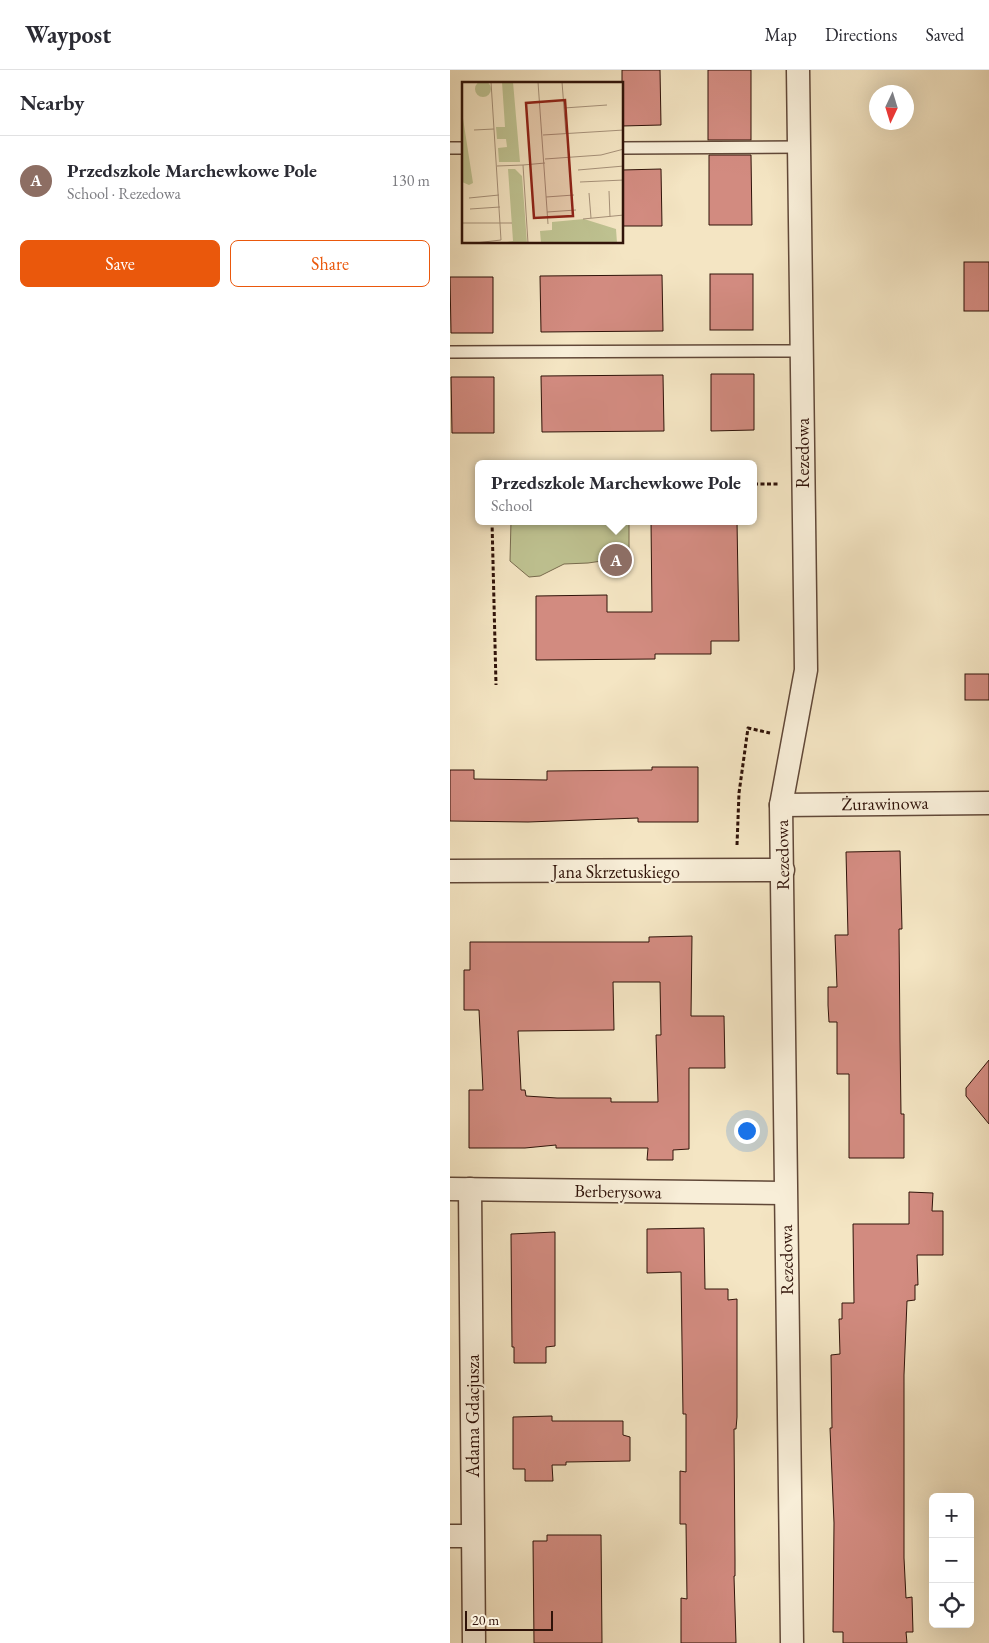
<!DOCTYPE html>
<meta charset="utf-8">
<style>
body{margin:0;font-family:"EB Garamond",serif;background:#f7f7f7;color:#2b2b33}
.controls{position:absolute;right:15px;bottom:15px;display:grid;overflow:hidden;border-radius:8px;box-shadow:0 5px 20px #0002}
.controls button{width:45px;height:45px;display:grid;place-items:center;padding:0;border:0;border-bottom:1px solid #e1e1e2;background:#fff;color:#2b2b33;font:25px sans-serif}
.compass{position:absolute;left:419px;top:15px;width:45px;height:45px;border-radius:50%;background:#fff;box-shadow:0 5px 20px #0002;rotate:184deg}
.scale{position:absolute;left:15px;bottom:12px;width:88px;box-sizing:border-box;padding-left:5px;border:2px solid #301309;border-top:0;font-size:14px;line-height:18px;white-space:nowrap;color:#301309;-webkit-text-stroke:4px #f8eed8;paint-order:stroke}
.you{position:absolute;left:296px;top:1060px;width:18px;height:18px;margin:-12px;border:4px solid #fff;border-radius:50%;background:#1a73e8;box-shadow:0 0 0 8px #1a73e833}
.badge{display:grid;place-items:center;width:32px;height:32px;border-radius:50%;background:#ea580c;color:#fff;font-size:16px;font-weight:700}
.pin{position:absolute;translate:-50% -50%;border:2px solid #fff;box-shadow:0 1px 5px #0006}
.popup{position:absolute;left:25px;top:390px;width:282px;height:65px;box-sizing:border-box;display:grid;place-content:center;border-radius:8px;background:#fff;filter:drop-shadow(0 1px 4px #0005);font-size:16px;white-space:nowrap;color:#7c7c81}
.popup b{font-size:19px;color:#2b2b33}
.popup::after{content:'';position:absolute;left:50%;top:100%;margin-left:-10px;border:10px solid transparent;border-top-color:#fff}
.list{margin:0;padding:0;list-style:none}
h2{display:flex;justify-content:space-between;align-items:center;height:65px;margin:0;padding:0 20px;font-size:21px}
h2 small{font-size:16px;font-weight:400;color:#7c7c81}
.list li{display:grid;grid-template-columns:32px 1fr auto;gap:15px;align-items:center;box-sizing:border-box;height:90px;padding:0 20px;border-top:1px solid #e1e1e2}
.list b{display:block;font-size:19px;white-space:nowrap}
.list p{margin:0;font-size:16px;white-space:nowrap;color:#7c7c81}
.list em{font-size:16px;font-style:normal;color:#7c7c81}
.actions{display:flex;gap:10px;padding:15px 20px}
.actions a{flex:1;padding:11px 0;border:1px solid #ea580c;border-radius:8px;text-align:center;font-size:18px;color:#ea580c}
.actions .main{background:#ea580c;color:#fff}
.icon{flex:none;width:28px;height:28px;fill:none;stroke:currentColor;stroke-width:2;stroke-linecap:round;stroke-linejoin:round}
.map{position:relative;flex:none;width:539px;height:1573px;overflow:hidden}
header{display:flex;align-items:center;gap:30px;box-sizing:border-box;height:70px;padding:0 25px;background:#fff;border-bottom:1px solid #e1e1e2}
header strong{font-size:24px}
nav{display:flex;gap:28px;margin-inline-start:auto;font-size:18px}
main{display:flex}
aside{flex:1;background:#fff}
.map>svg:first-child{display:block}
.green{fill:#bfc392;stroke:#786b4e}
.building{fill:#d28b80;stroke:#301309;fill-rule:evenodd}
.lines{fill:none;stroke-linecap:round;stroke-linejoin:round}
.service-casing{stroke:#614838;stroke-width:14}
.minor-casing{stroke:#614838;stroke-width:25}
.path{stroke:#301309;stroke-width:3;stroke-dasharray:4 2.5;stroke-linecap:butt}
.service{stroke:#f8eed8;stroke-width:11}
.minor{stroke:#f8eed8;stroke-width:22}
.labels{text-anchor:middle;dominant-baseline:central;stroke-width:4.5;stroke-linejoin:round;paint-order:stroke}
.street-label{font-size:18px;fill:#301309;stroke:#f8eed8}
.inset-road{fill:none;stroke:#a69179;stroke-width:1}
.view{fill:#8f2418;fill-opacity:0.15;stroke:#8f2418;stroke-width:2.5}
.inset-edge{fill:none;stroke:#301309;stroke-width:2.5}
</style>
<header>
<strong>Waypost</strong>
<nav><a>Map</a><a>Directions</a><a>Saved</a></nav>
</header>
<main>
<aside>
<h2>Nearby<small></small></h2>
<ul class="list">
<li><span class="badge" style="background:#8d6e63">A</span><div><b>Przedszkole Marchewkowe Pole</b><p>School · Rezedowa</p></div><em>130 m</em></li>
</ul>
<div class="actions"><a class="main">Save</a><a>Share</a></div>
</aside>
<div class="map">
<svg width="539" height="1573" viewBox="0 0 539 1573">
<rect width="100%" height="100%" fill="#f4e5c3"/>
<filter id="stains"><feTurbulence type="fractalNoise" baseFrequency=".004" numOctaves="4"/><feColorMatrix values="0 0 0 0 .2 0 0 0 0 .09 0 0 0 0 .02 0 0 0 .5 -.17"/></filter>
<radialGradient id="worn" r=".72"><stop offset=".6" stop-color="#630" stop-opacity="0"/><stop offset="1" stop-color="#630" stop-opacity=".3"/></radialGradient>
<polygon class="green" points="61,451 179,451 179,487 138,493 114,494 90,506 79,507 60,491"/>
<g class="building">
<polygon points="172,0 210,0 211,55 172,56"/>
<rect x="258" y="0" width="43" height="70"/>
<polygon points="259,85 301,85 302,155 259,155"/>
<polygon points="211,99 212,156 172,156 172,100"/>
<rect x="514" y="192" width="25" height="49"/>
<rect x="260" y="204" width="43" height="56"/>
<polygon points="212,205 213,261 91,262 90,206"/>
<polygon points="0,207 43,207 43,263 1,263"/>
<polygon points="261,304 304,304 304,360 261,361"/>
<polygon points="213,305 214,361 92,362 91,306"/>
<polygon points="1,307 44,307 44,363 2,363"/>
<polygon points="201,451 287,451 289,571 261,571 261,584 205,584 205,589 86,590 86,526 157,525 157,542 202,542"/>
<rect x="515" y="604" width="24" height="26"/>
<polygon points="202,697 248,697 248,752 188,752 188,748 78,752 0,751 0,700 24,700 24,709 97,710 97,701 202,700"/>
<polygon points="450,781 452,859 449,859 450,970 451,1044 454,1044 454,1088 399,1088 399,1004 387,1004 387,952 379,952 378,935 378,917 387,917 385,865 398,865 396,782"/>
<path d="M242,866L241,946H274L275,998H239V1079L223,1080V1090H197L198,1078H106V1075L75,1078H19V1020H33L29,940H14V900H20V872H199V867ZM163,912H210L211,965H206L208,1032H161V1028H107L76,1026L75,1020H71L68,961L164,960Z"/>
<polygon points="539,990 539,1054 516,1026 516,1018"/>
<polygon points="459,1122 483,1123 482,1141 493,1141 493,1185 467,1185 468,1215 465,1215 465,1230 457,1231 454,1305 454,1488 456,1528 462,1527 463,1562 456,1562 457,1573 393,1573 393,1562 383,1562 384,1453 380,1358 382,1358 381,1285 390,1284 389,1249 392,1249 392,1233 404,1233 403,1154 459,1154"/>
<polygon points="254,1158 255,1219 278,1219 278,1230 287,1229 287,1347 286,1359 284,1359 285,1491 285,1506 284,1506 286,1573 231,1573 231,1528 237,1529 236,1454 230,1454 230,1401 236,1402 236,1344 233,1344 231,1202 197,1203 197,1159"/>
<polygon points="105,1162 105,1276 96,1277 96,1293 64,1293 64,1277 62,1277 61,1164"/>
<polygon points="102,1346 102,1351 173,1351 173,1365 180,1367 180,1391 116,1392 116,1395 102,1395 103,1411 75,1411 75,1399 63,1399 63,1347"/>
<polygon points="97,1465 151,1465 152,1573 84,1573 83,1471 97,1471"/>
</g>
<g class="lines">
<g class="service-casing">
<g id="service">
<polyline points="0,78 14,78"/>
<polyline points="172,78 350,77"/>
<polyline points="0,282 352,281"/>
</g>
</g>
<g class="minor-casing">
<g id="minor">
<polyline points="331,735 539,733"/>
<polyline points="0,801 333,800"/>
<polyline points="0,1119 335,1123"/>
<polyline points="20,1119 24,1573"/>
<polyline points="0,1466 22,1466"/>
<polyline points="342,1573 331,735 356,600 348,0"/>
</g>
</g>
<g class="path">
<polyline points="304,414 328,414"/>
<polyline points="42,451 46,615"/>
<polyline points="287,775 289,723 298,658 320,663"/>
</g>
<use href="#service" class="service"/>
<use href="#minor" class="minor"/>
</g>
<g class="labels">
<g class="street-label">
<text transform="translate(352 383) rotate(-90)">Rezedowa</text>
<text transform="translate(435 733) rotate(-1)">Żurawinowa</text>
<text transform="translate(332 785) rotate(-91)">Rezedowa</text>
<text x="166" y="801">Jana Skrzetuskiego</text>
<text transform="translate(168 1121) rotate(1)">Berberysowa</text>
<text transform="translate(336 1190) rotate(-91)">Rezedowa</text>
<text transform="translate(22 1346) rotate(-90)">Adama Gdacjusza</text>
</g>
</g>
<g transform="translate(12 12)">
<rect width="161" height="161" fill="#f4e5c3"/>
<path d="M13 7a8 8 0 1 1 16 0a8 8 0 1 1-16 0ZM40,0H51L58,80H37L36,66L45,65L44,57H35L34,45H43ZM0,30L11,101L7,103L0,100ZM46,87H53L60,94L65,161H39L51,159ZM122,137L154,147L155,161H79L78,149L90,148V140Z" fill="#bfc392"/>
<path class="inset-road" d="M76,0L86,142M100,0L104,52M102,26L145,23M12,48L32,47M81,53L162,48M83,77L139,73L162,67M61,83L66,161M61,83L83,81M35,84L61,83M116,88L162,84M118,100L162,98M147,109L148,135M127,111L129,136M84,115L112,113M7,116L37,113M8,127L38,125M85,130L114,128M121,137L162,133M0,141H50M13,161L39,158L29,0"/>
<path class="view" d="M103,18L111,134L72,136L64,21Z"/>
<rect width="161" height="161" class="inset-edge"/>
</g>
<rect width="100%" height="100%" filter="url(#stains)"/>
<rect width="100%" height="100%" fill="url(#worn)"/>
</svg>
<div class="controls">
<button>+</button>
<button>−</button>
<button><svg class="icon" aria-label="locate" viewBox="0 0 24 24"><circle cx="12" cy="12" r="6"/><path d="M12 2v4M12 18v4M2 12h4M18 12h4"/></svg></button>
</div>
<svg class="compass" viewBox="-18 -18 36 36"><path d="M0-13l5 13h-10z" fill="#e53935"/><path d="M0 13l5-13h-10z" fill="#7c7c81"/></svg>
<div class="scale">20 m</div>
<div class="you"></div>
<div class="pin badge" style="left:166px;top:490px;background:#8d6e63">A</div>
<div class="popup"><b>Przedszkole Marchewkowe Pole</b>School</div>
</div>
</main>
